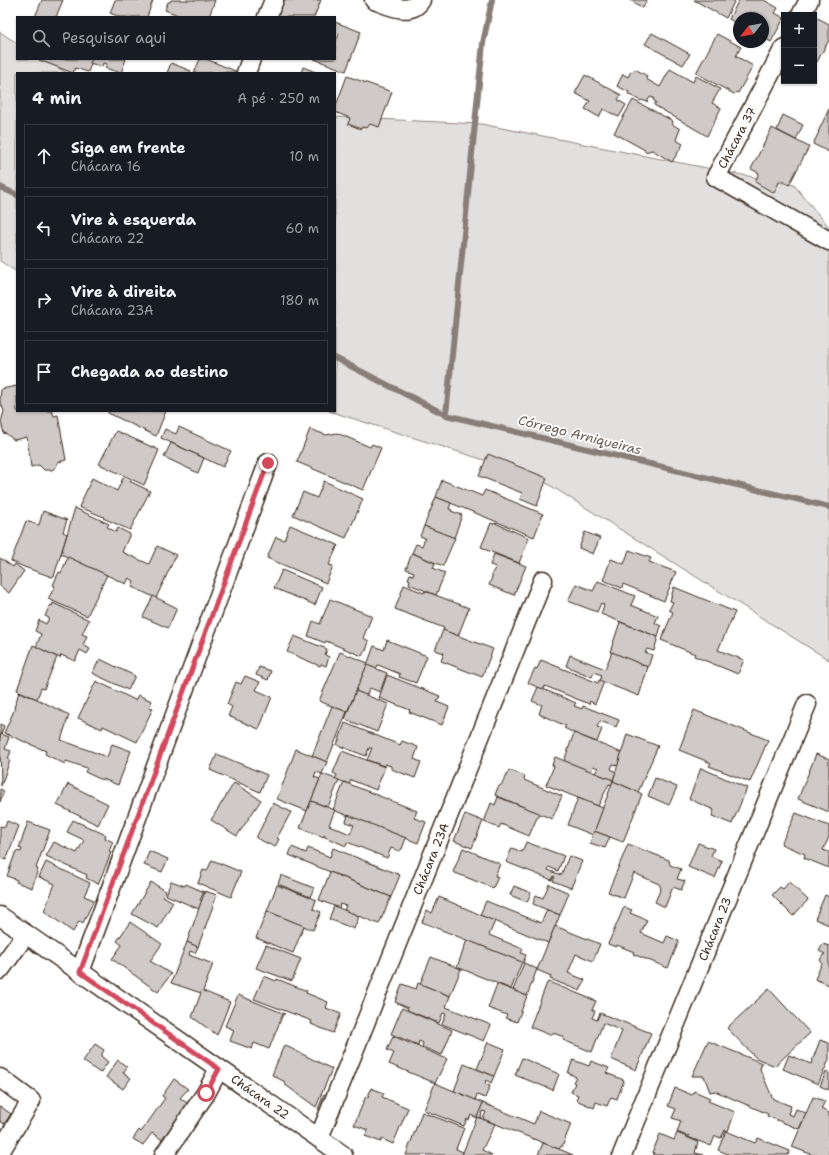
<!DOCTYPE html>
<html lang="pt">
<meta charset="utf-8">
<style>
body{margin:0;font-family:"Shantell Sans",sans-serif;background:#20242c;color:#f1f3f6}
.controls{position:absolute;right:12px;top:12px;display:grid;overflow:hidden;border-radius:0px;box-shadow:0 1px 3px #0004}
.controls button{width:36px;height:36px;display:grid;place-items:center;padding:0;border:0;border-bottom:1px solid #363941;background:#171b24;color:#f1f3f6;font:20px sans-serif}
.compass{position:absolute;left:733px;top:12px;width:36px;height:36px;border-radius:50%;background:#171b24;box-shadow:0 1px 3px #0004;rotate:239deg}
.stop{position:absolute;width:12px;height:12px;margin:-9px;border:3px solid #d1495b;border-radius:50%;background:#fff}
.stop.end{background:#d1495b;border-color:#fff;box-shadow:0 1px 4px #0008}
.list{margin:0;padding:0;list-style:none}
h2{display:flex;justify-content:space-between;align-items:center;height:52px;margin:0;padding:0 16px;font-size:17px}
h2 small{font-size:13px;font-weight:400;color:#9ea1a6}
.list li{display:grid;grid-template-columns:26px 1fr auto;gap:12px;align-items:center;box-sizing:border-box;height:64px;margin:0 8px 8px;padding:0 8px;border:1px solid #363941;border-radius:0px}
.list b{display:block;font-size:15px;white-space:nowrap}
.list p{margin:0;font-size:13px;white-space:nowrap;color:#9ea1a6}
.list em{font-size:13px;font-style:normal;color:#9ea1a6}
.icon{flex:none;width:22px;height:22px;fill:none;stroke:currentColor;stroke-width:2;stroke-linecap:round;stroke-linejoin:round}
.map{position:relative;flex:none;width:829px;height:1155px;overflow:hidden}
.search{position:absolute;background:#171b24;box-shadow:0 1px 3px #0004;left:16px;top:16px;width:320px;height:44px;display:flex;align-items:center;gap:10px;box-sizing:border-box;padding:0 14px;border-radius:0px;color:#9ea1a6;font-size:15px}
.panel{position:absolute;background:#171b24;box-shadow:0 1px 3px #0004;left:16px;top:72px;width:320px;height:340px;border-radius:0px}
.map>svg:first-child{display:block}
.green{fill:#e2e0de;stroke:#8e857e}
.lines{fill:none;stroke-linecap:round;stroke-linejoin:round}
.stream{stroke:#887e77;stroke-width:6}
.building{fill:#cfcac7;stroke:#3b2a1e}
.street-casing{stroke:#3b2a1e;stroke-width:21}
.street{stroke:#fff;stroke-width:18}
.route{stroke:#d1495b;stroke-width:5}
.labels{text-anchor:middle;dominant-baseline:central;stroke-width:3.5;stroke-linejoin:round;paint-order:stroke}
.street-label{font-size:12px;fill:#3b2a1e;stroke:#fff}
.water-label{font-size:13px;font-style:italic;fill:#685b52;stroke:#fff}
</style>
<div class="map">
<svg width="829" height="1155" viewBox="0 0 829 1155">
<rect width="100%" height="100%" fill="#fff"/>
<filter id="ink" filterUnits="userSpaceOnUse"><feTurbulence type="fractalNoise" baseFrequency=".025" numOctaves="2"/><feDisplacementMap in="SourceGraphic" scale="8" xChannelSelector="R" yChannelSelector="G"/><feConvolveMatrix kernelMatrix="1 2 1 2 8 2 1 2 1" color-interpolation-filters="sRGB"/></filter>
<g filter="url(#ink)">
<g class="green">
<polygon points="0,32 17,43 17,59 44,59 67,73 17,73 17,272 0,261"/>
<polygon points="335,117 481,124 794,185 829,227 829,660 535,476 329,411 335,411"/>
</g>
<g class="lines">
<g class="stream">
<polyline points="0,187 17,195"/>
<polyline points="335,358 446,415 829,507"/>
<polyline points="446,415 483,43 492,0"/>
</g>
</g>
<g class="building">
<polygon points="42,0 63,0 56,17 35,17"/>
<polygon points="115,0 153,0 147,17 120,17 110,13"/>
<polygon points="171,0 215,0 209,17 183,17 165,10 168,2 170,2"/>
<polygon points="282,0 321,0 314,17 275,17"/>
<polygon points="630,0 647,0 643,8"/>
<polygon points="694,0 735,0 726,18"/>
<polygon points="739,0 764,0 778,8 775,13 784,18 771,42 763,37 763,18 739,18 739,25 729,19"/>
<polygon points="814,16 829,24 829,40 817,62 814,60"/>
<polygon points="335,22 361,32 346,71 314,59 335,59 335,43 339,34 336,32 335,35"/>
<polygon points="652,33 690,54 683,65 645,44"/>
<polygon points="717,34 741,47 736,56 753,66 738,93 736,92 734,94 696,73"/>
<polygon points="40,59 93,59 88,72 75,68 73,73 39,60"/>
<polygon points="92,59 126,59 121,73 105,68 107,64 103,63 102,67 90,63"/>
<polygon points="200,59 206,59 238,72 194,73"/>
<polygon points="171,63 191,71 190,73 167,73"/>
<polygon points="303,67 318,73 301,73"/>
<polygon points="635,69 647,76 646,79 660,87 670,69 693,82 696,76 720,89 712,103 721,108 707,136 654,105 656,102 653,100 654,98 650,97 647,102 642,100 641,101 628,94 629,92 617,86 623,74 628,77 631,71 633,72"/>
<polygon points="585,75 621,95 618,100 626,105 619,117 603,109 599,117 585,109 590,101 575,93"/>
<polygon points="347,76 392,92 379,127 370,124 367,128 362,127 361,129 348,124 350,118 335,112 335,108"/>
<polygon points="633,100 673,121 672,124 680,129 676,140 683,144 672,162 652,150 645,152 645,150 614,133"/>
<polygon points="829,109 829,152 813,144 819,132 818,132"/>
<polygon points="783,115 803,125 796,140 777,130"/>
<polygon points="772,128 809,147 789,185 780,180 774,193 755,182 759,173 751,169"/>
<polygon points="17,386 17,411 52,411 54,416 58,415 66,460 58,462 56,467 52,470 44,470 39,465 31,467 27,437 14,440 5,433 4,434 1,422 4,411 0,401 1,389"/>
<polygon points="108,411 166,411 156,436 108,413"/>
<polygon points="179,427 231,451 223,467 161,438 165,429 176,434"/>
<polygon points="310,429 326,435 337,433 370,447 372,444 381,448 363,490 297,462"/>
<polygon points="116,431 159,450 144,485 99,464"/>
<polygon points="171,443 204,458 198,473 164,457"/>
<polygon points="488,454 547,478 537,506 520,499 522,493 479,476"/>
<polygon points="92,478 117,491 123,478 150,491 130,530 103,518 104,517 79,507"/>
<polygon points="442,480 482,496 485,490 543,514 534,537 436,497"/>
<polygon points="324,481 363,499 346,538 293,515 303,492 317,498"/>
<polygon points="436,497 451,503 449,509 452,510 451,511 462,515 454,538 424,526"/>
<polygon points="75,508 109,524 107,527 116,532 118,528 130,534 122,552 149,564 157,546 176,555 156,598 132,587 134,581 129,578 126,584 61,554"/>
<polygon points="43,511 67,520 63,532 67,534 54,576 52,577 24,567 11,561 26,521 39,525"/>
<polygon points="491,523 494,524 495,523 529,538 519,563 484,549 484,548 481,547"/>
<polygon points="290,525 338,545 329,565 333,566 326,583 267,558 276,537 284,540"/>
<polygon points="424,526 455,538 443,566 412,553 416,544 422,546 425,538 420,536"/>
<polygon points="585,532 600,538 593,554 579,548"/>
<polygon points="629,550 651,558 649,562 676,572 664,601 623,584 622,588 603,580 611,559 624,564"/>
<polygon points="412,553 435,563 433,568 445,573 436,595 409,584 410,580 408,579 410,574 413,575 414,572 406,569"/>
<polygon points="494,554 526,566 514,595 489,585 492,577 492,573 496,567 490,565"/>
<polygon points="68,557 107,575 87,616 48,599 55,586 53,585 59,572 61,573"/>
<polygon points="0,558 13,567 15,564 24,571 9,593 0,586"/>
<polygon points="282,570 322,587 315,605 274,588"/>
<polygon points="598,581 635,596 631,605 658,616 655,623 661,626 658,637 601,614 604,605 601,603 597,612 568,601 576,584 593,591"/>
<polygon points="404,585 424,593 425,591 469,608 458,636 443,630 444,628 395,609"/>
<polygon points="674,587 735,612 718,650 744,660 738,674 694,656 695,654 661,640 673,612 669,610 673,602 670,601"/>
<polygon points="153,596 177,608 168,628 143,617"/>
<polygon points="330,599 372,616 363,638 369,641 366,651 365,650 362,656 326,641 325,643 308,636 313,621 320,624"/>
<polygon points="53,603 89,620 82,634 87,636 83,645 90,649 87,654 80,650 75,661 61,655 60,658 36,647 41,634 35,631 39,620 46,624 49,618 45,616 50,605 52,606"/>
<polygon points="620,622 658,637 654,651 647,649 645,652 652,655 648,667 610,652"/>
<polygon points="443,630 493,649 482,677 441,661 444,653 435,650"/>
<polygon points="294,636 327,649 325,655 329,657 326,666 321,664 320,666 287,652"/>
<polygon points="387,640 427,656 416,683 399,677 400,674 378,665 376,669 367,665 374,646 384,650"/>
<polygon points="33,645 57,657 44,689 41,688 37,699 17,690"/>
<polygon points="340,652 368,663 347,712 319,701"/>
<polygon points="612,652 648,667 639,696 600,681 602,675 594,672 592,677 566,666 570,655 605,669"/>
<polygon points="100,659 135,676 128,690 92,673"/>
<polygon points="541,660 598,683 599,680 604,682 595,704 590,701 589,704 545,686 544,690 528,683 535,668 537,669"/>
<polygon points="367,665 387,673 380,692 370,688 366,696 356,691"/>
<polygon points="259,667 271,671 268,680 256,675"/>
<polygon points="387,675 440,696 437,702 449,707 442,725 409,712 410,710 379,698"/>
<polygon points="245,676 260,682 256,690 272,697 259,729 228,716 232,707 227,704 236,682 241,684"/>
<polygon points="96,681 135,700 138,695 152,701 149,707 153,708 137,742 103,726 102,729 78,718"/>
<polygon points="538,687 576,703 574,706 582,709 583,706 619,720 616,727 600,721 597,727 602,729 597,742 576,734 564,728 566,726 539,714 542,705 532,701"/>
<polygon points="356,691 388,704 377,732 345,719"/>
<polygon points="19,692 37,699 69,715 61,740 107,757 112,744 131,751 118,785 103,779 102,780 85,772 87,768 66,761 65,764 45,754 46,751 4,733 15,708 14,708"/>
<polygon points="332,706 347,712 327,762 312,756"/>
<polygon points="694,710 768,740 750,782 709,766 711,763 679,750"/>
<polygon points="345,723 400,745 402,741 418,747 414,759 421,762 415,778 391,769 391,766 385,764 384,766 367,760 372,748 369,748 366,756 337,745"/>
<polygon points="0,724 4,726 0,738"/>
<polygon points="574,733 622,753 618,766 613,764 611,769 616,772 613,780 595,773 598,768 593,766 591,772 564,761"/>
<polygon points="1,734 9,737 5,749 11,751 8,759 10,760 1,786 0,738"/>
<polygon points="627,734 658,746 638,792 613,781"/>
<polygon points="296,749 327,762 322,774 316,772 314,777 320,779 307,811 277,799"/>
<polygon points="342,751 385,767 376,790 351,780 349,784 335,779 337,775 333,773"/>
<polygon points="217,754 267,775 260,792 210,770"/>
<polygon points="816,754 829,759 829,812 798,799"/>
<polygon points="555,757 613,780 612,785 609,784 598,806 546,785 554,766 552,765"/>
<polygon points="701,768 747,788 732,824 712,816 714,810 689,799"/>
<polygon points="509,770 525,776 524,780 562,796 552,819 495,795 498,787 502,784"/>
<polygon points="322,774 339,780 328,807 311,801"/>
<polygon points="655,778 677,787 669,805 648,796"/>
<polygon points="613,781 642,794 623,842 594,831"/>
<polygon points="344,782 417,811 414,818 426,822 418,843 333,810"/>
<polygon points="234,783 261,800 237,836 211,820"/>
<polygon points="68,784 108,804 98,825 57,805"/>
<polygon points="0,789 4,791 0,802"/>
<polygon points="498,797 539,813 529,836 501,824 499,828 484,822 491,803 495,805"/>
<polygon points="578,798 603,808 593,835 568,825"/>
<polygon points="311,801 335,810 329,825 350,834 354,825 346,822 348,815 406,838 402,849 399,851 391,848 387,858 347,842 346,846 325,837 325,835 324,835 324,837 300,828"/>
<polygon points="273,803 291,812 277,838 279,839 275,847 256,838"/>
<polygon points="796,813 829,826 829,837 823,850 829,852 829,868 804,858 805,854 781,844"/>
<polygon points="465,814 483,821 472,848 454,841"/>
<polygon points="73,820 106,835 105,838 113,842 109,851 111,852 108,861 98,884 86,878 87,875 46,856 54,842 77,853 84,840 67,832"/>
<polygon points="7,821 19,826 6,860 0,858 0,826 5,827"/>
<polygon points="28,822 50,830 36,868 38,869 32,888 16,882 17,880 7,876 16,851 21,852 22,849 19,848"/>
<polygon points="594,831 610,837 605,848 590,843"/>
<polygon points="526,842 564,856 558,871 549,867 548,870 561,875 569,856 582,861 571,888 553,881 555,877 554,876 552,880 506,862 512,848 522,852"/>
<polygon points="698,843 714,849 711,856 722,861 715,878 688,867"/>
<polygon points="628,844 669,860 670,865 681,869 677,879 685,881 681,890 673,887 665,907 655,902 661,888 659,884 634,873 624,898 608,892"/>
<polygon points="292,847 306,853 308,848 330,857 333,848 400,875 391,897 289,855"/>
<polygon points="463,848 500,864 495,876 498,877 493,888 453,872"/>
<polygon points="149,851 168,859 162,872 144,865"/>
<polygon points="212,860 241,872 231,897 198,883 203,870 207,871"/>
<polygon points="46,862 90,883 84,896 94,900 83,923 79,921 73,932 44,911 55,884 39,877"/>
<polygon points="330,872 391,897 379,924 344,910 346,906 340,904 339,908 319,900"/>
<polygon points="281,875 314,888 310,897 278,884"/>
<polygon points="171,881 185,886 186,884 204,892 200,900 202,901 199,909 166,895"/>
<polygon points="151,882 166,891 163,896 173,902 158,928 132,914"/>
<polygon points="789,882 808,900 793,916 772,895 780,887 783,889"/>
<polygon points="549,884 569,893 560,915 533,904 536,895 543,898"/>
<polygon points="277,885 316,900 313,909 321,912 313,930 267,911"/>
<polygon points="514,886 531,893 527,902 510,895"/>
<polygon points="205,891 217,895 198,947 187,942"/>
<polygon points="825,895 829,897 829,925 815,919"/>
<polygon points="439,897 495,921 489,935 523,949 521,953 526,955 523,963 422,922 427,910 432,913"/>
<polygon points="486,901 541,923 547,910 560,915 548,943 480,915"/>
<polygon points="334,906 359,916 354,929 329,919"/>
<polygon points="624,907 632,910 630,913 647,920 641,933 664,943 667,936 679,941 668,968 633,954 634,952 617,945 616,947 608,944"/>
<polygon points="267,911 304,926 293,953 256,938"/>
<polygon points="130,922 162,944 150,961 171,974 158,992 112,959 122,945 117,941"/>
<polygon points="555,926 600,944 593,961 576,954 568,973 585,980 580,991 550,979 551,976 537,970"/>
<polygon points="467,940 522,962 511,989 457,967"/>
<polygon points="187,942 198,947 195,953 190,951 189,955 213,964 203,991 230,1002 217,1035 192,1017 201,993 171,983"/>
<polygon points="823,944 829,946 829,985 815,979 822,963 820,960 823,955 825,954 819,951"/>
<polygon points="266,945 301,959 292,981 256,968"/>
<polygon points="431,957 461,969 450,996 420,984"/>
<polygon points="524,963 537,969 527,996 513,990"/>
<polygon points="264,976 276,981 277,979 307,991 306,993 328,1002 326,1008 341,1014 333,1033 311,1024 312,1021 254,999"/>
<polygon points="549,982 596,1001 592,1010 595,1011 592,1018 597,1020 600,1013 651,1033 636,1070 611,1059 622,1031 603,1023 592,1052 563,1040 564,1037 553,1033 550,1035 530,1027 547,983"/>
<polygon points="418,983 450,996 446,1007 491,1025 484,1041 442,1024 446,1014 443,1013 439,1023 407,1010 408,1008 395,1002 402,984 416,989"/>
<polygon points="497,984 527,996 517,1022 505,1018 507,1015 488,1008"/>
<polygon points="769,989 810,1033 775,1066 756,1058 727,1028"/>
<polygon points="238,995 285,1014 283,1014 269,1049 254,1043 252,1049 230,1041 234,1030 225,1026"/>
<polygon points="402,1008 452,1030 442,1055 422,1047 423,1043 419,1041 418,1045 391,1034"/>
<polygon points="393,1036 447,1059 435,1083 389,1064 394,1053 387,1050"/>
<polygon points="820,1040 829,1043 829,1060 818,1084 783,1069 789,1055 811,1064"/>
<polygon points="708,1041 762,1063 760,1069 773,1099 791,1106 788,1114 793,1116 796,1109 806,1113 799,1129 767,1116 768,1114 715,1091 710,1092 704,1076 692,1076"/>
<polygon points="488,1042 505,1049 494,1076 477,1069"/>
<polygon points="95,1044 104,1050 101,1056 108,1062 100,1073 83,1061"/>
<polygon points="284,1045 332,1069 316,1107 284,1084 285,1082 272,1075"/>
<polygon points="522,1058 559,1074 553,1090 515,1075"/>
<polygon points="118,1060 127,1067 123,1073 131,1078 123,1089 106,1077"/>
<polygon points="573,1060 589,1066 591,1061 609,1068 606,1073 624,1080 617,1099 611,1097 607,1106 596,1102 594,1108 576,1100 578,1095 571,1092 575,1083 573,1082 576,1077 568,1073"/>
<polygon points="464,1064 494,1076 491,1083 486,1080 485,1084 490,1086 485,1098 477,1095 475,1100 454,1091"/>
<polygon points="826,1072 829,1073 829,1090 820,1086"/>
<polygon points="174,1079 188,1089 180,1098 190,1105 164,1141 152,1133 143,1145 133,1139 139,1130 141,1132 165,1098 162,1096"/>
<polygon points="435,1083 483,1103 477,1118 471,1115 469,1120 467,1119 464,1126 424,1110"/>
<polygon points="371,1088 384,1093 382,1097 408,1108 393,1144 382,1139 381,1142 365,1136 368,1130 354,1125 366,1096 368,1097"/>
<polygon points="675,1088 692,1095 694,1091 710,1098 708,1101 735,1112 728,1131 725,1130 721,1138 715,1136 711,1146 688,1137 689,1135 687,1136 677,1132 681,1121 672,1118 676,1109 668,1106"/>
<polygon points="324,1094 333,1097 326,1114 318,1109"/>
<polygon points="813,1097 825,1101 821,1109 829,1113 829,1155 813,1155 792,1147"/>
<polygon points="483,1103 534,1124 539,1111 571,1124 562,1147 561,1146 559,1149 483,1119 486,1112 482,1111 481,1118 477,1117"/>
<polygon points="0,1106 11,1114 4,1124 0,1121"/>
<polygon points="422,1112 464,1128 456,1149 463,1152 462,1155 406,1155"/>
<polygon points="477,1117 495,1124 482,1150 492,1155 462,1155"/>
<polygon points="726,1131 755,1143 758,1138 790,1151 788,1155 730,1155 718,1150"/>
<polygon points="677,1133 698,1142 695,1153 704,1155 654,1155 653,1151 660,1134 674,1140"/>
<polygon points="543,1143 559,1149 573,1155 538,1155"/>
</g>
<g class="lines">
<g class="street-casing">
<g id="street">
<path d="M374,0C388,5 410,17 421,0"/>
<polyline points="801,15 809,0"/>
<polyline points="267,17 274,0"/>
<polyline points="784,48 716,177 829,241"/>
<polyline points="246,73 251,59"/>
<polyline points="0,916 343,1155"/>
<polyline points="0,970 26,934"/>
<polyline points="80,972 268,463"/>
<polyline points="0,1078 31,1101 0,1152"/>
<polyline points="319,1138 543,580"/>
<polyline points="164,1155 206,1093 219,1069"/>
<polyline points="622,1155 807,704"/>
</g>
</g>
<use href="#street" class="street"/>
</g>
</g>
<g class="lines" filter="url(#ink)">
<polyline class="route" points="206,1093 219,1069 80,972 268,463"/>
</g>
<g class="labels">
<g class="street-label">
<text transform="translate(737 138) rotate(-62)">Chácara 37</text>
<text transform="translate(431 859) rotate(-68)">Chácara 23A</text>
<text transform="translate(715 929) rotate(-68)">Chácara 23</text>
<text transform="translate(260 1097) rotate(35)">Chácara 22</text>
</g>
<g class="water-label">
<text transform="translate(580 435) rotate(14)">Córrego Arniqueiras</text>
</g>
</g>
</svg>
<div class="controls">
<button>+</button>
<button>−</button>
</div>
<svg class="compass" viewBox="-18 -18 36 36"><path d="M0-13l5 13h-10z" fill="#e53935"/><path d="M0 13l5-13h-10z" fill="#9ea1a6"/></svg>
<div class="stop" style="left:206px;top:1093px"></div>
<div class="stop end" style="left:268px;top:463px"></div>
<div class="search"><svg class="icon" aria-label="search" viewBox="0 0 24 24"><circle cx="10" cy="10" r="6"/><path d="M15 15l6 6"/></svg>Pesquisar aqui</div>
<section class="panel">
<h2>4 min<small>A pé · 250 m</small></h2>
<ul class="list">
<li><svg class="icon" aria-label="ahead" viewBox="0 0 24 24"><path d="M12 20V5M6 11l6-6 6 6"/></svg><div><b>Siga em frente</b><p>Chácara 16</p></div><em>10 m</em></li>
<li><svg class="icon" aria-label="left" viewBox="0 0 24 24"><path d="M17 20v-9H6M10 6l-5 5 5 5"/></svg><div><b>Vire à esquerda</b><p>Chácara 22</p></div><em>60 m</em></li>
<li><svg class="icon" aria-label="right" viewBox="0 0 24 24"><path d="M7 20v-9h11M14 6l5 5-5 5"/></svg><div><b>Vire à direita</b><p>Chácara 23A</p></div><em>180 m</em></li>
<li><svg class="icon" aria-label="arrive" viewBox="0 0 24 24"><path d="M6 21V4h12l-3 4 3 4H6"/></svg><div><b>Chegada ao destino</b></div></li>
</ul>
</section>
</div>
